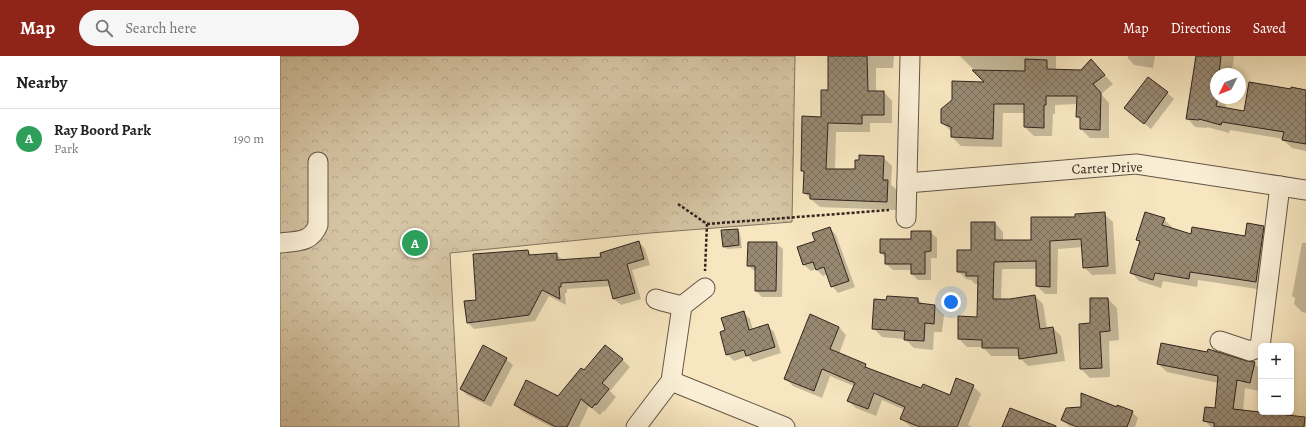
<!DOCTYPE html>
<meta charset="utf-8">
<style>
body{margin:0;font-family:Alegreya,serif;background:#f6f6f6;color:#222}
.controls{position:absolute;right:12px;bottom:12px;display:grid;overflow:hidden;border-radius:6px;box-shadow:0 2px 6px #0003}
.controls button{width:36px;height:36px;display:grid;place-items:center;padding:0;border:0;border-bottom:1px solid #e0e0e0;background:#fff;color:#222;font:20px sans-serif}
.compass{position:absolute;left:930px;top:12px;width:36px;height:36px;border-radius:50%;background:#fff;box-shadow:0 2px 6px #0003;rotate:228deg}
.you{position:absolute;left:671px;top:246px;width:14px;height:14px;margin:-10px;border:3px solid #fff;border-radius:50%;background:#1a73e8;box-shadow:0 0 0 6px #1a73e833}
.badge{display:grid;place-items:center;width:26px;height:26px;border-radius:50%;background:#8f2418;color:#fff;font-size:13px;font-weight:700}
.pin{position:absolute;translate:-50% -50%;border:2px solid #fff;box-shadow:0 1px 4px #0006}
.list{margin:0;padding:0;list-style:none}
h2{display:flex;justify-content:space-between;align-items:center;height:52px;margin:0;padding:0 16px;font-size:17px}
h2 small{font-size:13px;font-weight:400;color:#767676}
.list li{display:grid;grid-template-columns:26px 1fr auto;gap:12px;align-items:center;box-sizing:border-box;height:60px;padding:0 16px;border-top:1px solid #e0e0e0}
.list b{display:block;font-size:15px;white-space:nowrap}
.list p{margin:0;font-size:13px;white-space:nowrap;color:#767676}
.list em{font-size:13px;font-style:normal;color:#767676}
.icon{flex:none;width:22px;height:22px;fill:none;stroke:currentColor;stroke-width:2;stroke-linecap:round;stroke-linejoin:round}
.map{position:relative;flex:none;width:1026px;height:371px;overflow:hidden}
header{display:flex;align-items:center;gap:24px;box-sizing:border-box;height:56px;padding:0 20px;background:#8f2418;color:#fff}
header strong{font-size:19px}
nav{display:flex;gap:22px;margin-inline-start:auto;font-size:14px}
.search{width:280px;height:36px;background:#f6f6f6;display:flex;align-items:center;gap:10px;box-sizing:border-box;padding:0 14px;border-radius:22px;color:#767676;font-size:15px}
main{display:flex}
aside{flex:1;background:#fff}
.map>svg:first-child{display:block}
.park{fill:url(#park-crowns);stroke:#847461}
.shadow{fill:#0003}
.building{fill:url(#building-cross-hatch);stroke:#32241e}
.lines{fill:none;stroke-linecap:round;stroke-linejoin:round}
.minor-casing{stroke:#635446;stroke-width:21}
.path{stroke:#32241e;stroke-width:2.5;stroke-dasharray:3 2;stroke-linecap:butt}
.minor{stroke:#faefd6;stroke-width:19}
.labels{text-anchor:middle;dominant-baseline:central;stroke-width:3;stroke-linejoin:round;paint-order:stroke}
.street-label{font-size:14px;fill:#32241e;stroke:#faefd6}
</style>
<header>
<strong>Map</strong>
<div class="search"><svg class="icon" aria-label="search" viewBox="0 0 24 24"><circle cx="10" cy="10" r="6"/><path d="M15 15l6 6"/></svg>Search here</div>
<nav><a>Map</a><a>Directions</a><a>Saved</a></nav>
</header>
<main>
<aside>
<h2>Nearby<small></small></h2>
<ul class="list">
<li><span class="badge" style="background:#2e9e5b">A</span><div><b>Ray Boord Park</b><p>Park</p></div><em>190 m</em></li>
</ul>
</aside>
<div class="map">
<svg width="1026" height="371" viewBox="0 0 1026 371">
<defs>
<pattern id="park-crowns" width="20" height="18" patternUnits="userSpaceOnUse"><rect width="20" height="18" fill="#d6c5a4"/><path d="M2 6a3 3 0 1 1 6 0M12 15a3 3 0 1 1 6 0" fill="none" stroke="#b8a98d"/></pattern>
<pattern id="building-cross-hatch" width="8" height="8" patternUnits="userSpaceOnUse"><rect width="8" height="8" fill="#988972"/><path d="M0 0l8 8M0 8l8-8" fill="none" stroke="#7d705d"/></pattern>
</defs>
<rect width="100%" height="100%" fill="#f7e6c0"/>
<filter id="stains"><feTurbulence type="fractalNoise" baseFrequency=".005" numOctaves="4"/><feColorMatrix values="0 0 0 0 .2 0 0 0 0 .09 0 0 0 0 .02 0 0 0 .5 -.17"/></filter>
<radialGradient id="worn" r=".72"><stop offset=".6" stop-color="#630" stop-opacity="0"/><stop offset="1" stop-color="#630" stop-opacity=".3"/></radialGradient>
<polygon class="park" points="0,0 515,0 512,166 370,177 170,197 179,371 0,371"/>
<g class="shadow">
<polygon points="549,0 614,0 613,12 596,12 596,36 604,36 612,45 612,67 590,67 590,76 556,76 555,114 576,114 603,101 612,110 611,129 617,134 616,154 540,151 524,137 524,117 522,115 542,62 549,35"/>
<polygon points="680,0 776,0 776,15 820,14 833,28 821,38 829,47 829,82 810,82 801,73 801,64 797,61 798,48 775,49 775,58 773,58 772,80 754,80 745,71 745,57 723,57 722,91 681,90 672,81 672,76 662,67 707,27"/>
<polygon points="848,0 875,0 873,12 854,9 848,2"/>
<polygon points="915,0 954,0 952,14 949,13 948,18 936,18 936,42 945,42 944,47 946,49 945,53 965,56 1012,34 1026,35 1026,95 1012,92 1003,84 1004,83 950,74 949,77 927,71 927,72 915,71 907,62 915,10 914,9"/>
<polygon points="868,22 887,37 894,43 871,73 845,52"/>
<polygon points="824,158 833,166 836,218 812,219 804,211 803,191 778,193 777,238 765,238 757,230 757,213 722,213 721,244 730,244 755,240 763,248 767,273 773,272 781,280 785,305 748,310 740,302 740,300 711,300 703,291 687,291 679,283 679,261 698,262 699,228 695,228 691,224 686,223 678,215 692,195 715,167 723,176 723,185 752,185 796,162"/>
<polygon points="884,163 892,171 892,173 912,179 966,182 984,170 992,179 984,234 918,224 917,231 883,225 881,232 859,225 851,216 860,187 857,183"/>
<polygon points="550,172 556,179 575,231 558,237 552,230 548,218 543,220 536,213 531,215 524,209 536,185"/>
<polygon points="457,174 460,177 462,192 447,193 444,190"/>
<polygon points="650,176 657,182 657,202 651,202 651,224 638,224 632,218 632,214 613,214 606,208 606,202 601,197"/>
<polygon points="359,186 365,193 370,209 352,214 361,243 341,249 334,243 331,230 287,233 287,237 285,237 286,249 269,240 255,265 194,273 188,267 197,244 248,195 252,200 276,198 283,204 322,202"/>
<polygon points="496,187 503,193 502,241 482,241 476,235 476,216 468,210"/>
<polygon points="1022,187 1026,187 1026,257 1022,256 1014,248 1015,242 1012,240"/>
<polygon points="638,243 643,249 655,250 664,259 662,276 654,276 653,294 634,292 625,283 602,281 593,272 607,245"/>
<polygon points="828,243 837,252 839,284 829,285 830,321 810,322 801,313 811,268"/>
<polygon points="463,256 470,263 473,274 488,270 494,276 501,297 473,306 468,300 454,305 447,298 446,275"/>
<polygon points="559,271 566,279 559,298 585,309 590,314 642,333 670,340 693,330 701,338 688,369 692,371 631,371 622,363 625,354 602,344 596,360 576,352 568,345 574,330 550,320 542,342 513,330 505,322"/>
<polygon points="226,303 233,309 211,351 187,339 181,333"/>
<polygon points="342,303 350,311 330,335 336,341 324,356 323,355 320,359 309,350 299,371 271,371 243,356 235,349 278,342 304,316"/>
<polygon points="974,307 981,314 981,325 979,335 965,332 963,355 1016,371 931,371 925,365 936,353 938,327 887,316 878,308"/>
<polygon points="837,353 852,356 858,362 855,371 790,371 782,364"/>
</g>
<g class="building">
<polygon points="548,0 587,0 588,35 604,35 604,59 582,59 582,68 548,67 546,113 575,113 575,104 579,104 579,99 604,100 603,124 608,124 607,146 530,143 530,138 523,137 524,115 521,115 522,60 541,61 541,34 548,34"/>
<polygon points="916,0 941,0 939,18 936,18 935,42 938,42 936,50 964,55 969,26 1011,33 1011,31 1026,34 1026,88 1002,84 1004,76 942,66 941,69 919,63 919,64 906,63"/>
<polygon points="745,3 767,4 767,13 801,14 811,3 825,19 813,28 821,37 820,74 800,73 800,61 796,61 797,40 766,40 766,49 764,49 764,72 744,71 744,48 714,48 713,83 671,81 671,71 661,67 661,53 672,44 672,25 704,26 692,14 745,15"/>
<polygon points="868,21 888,36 864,68 844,52"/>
<polygon points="825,156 828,210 803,212 801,183 770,185 770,231 756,230 756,205 714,206 713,243 730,243 755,239 760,273 773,271 777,297 739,303 738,292 702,292 702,284 678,283 678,260 697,261 698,220 686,220 686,216 677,216 677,194 691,194 691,166 715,166 715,184 751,184 751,161 795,161 795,158"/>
<polygon points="865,156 885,162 882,169 911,178 912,171 965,180 967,167 984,170 976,226 910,216 909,223 875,217 873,224 850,217 860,185 856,184"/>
<polygon points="550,171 569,225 551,231 544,211 536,214 533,206 523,209 517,191 535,185 532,177"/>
<polygon points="458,173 459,189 443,191 441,174"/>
<polygon points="631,175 651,175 651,195 645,196 645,218 631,218 631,208 605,208 605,197 600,197 600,183 631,183"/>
<polygon points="359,185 364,203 347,208 355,237 333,243 328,224 281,227 281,231 279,231 280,243 262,234 249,259 187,267 184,245 196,244 193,198 248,194 249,199 277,197 277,204 321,201 320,197"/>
<polygon points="468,186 497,186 496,235 475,235 475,210 467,210"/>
<polygon points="607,240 638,242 638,247 655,249 654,268 645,267 644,285 624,284 625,275 592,273 594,243 606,244"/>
<polygon points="810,242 828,242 830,275 820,276 822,312 800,313 799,268 810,267"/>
<polygon points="464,255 469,274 488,268 495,291 466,300 464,294 446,299 440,276 445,274 441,262"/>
<polygon points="530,258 559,271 550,293 586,308 585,311 641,332 643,328 670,339 676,322 694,329 677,371 640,371 620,363 625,351 594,337 588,353 567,345 575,327 542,313 534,335 504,323"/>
<polygon points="881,287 927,296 928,293 967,305 975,306 970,327 957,324 953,353 1025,361 1024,371 934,371 934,367 923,365 925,351 935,352 938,320 877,308"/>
<polygon points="203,289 227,302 204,345 180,333"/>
<polygon points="325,289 343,303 322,327 329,333 316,349 315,348 312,352 301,343 287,371 276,371 234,349 246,324 278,340 301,312 304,314"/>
<polygon points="801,337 837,351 837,349 853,355 847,371 797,371 781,364 786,352 801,351"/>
<polygon points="730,352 776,370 776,371 722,371"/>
</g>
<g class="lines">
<g class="minor-casing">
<g id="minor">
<polyline points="627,127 856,108 1026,134"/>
<polyline points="626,162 630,0"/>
<path d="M0,187C17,185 31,187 38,169V106"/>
<polyline points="376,243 382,245 402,250"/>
<polyline points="940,285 970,295 980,291 1000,130"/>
<polyline points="391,325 505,371"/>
<polyline points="356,371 391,325 402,250 425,232"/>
</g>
</g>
<g class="path">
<polyline points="398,148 427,168 425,215"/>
<polyline points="427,168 609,154"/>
</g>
<use href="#minor" class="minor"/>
</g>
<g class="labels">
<g class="street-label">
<text transform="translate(827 112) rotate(-2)">Carter Drive</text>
</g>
</g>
<rect width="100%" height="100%" filter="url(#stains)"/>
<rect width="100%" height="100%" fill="url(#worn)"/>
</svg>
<div class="controls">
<button>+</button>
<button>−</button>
</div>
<svg class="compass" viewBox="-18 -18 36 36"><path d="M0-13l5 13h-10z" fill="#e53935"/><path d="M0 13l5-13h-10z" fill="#767676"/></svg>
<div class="you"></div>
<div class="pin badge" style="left:135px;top:187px;background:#2e9e5b">A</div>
</div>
</main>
